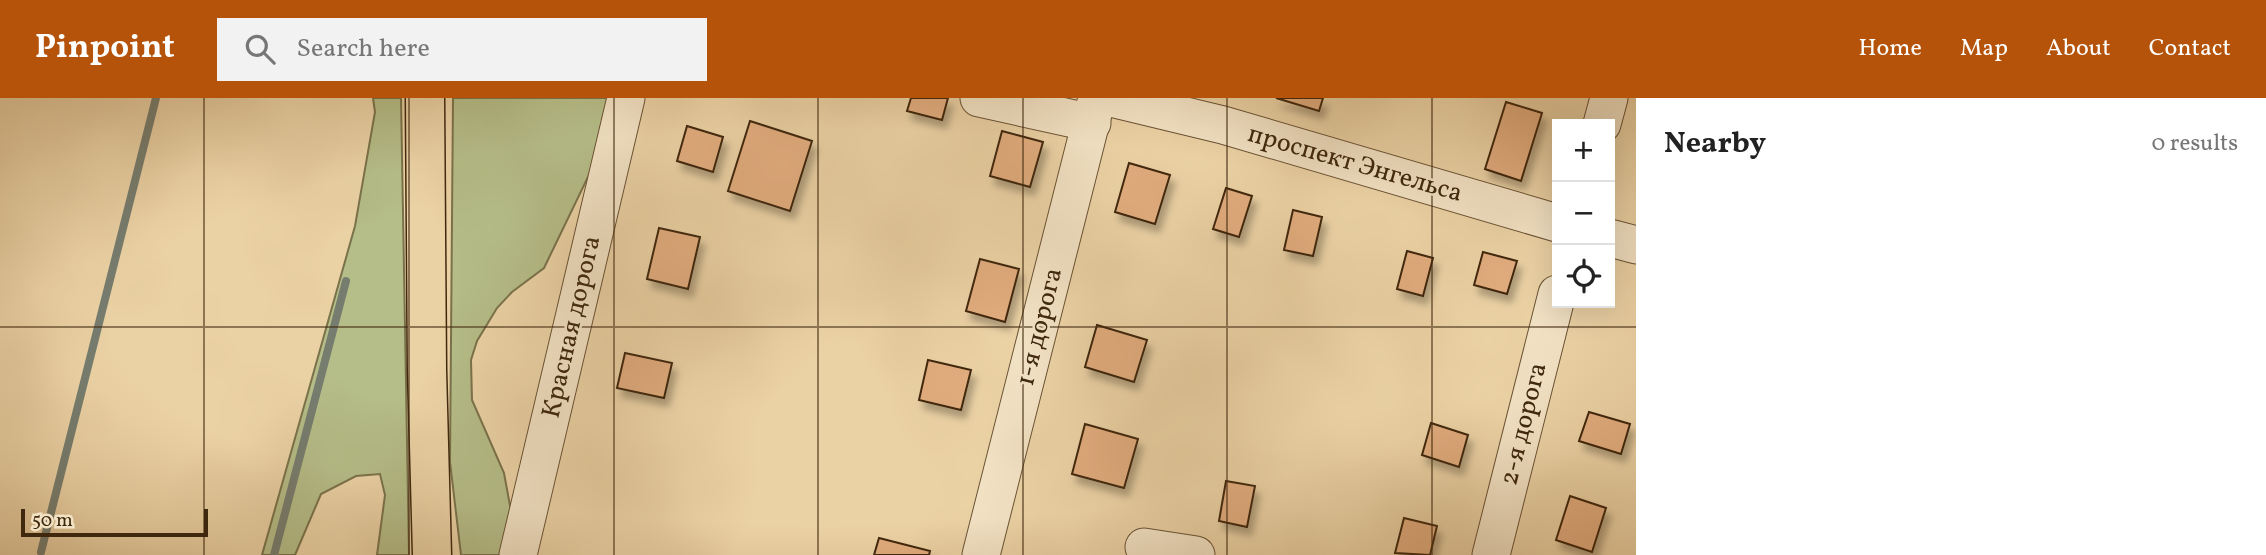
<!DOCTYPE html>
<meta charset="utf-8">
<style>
body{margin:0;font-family:Vollkorn,serif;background:#f2f2f2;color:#222}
.controls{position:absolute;right:21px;top:21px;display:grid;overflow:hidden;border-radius:0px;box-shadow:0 7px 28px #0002}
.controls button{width:63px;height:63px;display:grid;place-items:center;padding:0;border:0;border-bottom:2px solid #e0e0e0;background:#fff;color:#222;font:35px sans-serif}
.scale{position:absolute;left:21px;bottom:18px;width:187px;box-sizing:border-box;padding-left:7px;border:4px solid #3f280e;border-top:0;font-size:19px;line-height:24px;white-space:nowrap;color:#3f280e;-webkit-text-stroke:5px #f2e2c4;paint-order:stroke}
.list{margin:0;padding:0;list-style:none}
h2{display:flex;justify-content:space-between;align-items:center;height:91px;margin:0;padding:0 28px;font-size:30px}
h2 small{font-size:23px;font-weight:400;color:#767676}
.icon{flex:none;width:38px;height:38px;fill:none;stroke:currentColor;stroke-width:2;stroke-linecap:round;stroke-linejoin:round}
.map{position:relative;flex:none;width:1636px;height:457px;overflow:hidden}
header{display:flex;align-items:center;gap:42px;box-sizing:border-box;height:98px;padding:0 35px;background:#b45309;color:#fff}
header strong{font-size:33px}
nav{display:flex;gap:38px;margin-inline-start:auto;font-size:24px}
.search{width:490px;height:63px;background:#f2f2f2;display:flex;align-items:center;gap:18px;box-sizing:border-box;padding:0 24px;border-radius:0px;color:#767676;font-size:26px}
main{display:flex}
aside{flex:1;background:#fff}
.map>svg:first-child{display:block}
.green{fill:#b5bd88;stroke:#7a724b;stroke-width:2}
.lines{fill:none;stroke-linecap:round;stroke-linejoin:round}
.stream{stroke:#767d6f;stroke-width:8}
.building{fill:#e1ac7e;stroke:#3f280e;stroke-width:2;filter:url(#shadow)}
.minor-casing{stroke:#6a5234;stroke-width:39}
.major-casing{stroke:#3f280e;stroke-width:41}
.minor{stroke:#f2e2c4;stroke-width:37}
.major{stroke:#ebd2a5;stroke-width:38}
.grid{fill:none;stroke:#3f280e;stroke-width:2;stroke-opacity:0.55}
.labels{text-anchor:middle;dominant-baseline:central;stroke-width:5;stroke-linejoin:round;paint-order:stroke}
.street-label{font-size:26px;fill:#3f280e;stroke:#f2e2c4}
</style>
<header>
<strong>Pinpoint</strong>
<div class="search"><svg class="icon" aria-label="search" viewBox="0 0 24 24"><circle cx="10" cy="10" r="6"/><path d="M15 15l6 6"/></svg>Search here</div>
<nav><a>Home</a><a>Map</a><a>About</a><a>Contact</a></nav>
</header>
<main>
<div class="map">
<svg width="1636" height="457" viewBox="0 0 1636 457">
<defs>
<filter id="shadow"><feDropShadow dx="4.5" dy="8" stdDeviation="3.5" flood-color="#0004"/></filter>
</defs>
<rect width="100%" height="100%" fill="#ebd2a5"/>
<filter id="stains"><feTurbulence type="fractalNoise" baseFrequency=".00286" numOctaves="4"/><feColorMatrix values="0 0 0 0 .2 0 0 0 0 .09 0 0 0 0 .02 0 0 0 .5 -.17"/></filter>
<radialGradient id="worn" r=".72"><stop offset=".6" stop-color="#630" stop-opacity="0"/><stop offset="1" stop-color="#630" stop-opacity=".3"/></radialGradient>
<g class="green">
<polygon points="373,0 401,0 409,457 377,457 385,397 380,376 356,378 321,396 295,457 262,457 355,128 375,14"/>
<polygon points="453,0 616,0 602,50 544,170 512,194 497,210 477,243 471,262 472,302 504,375 511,413 504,457 461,457 450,364"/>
</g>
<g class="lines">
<g class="stream">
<polyline points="41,454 156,0"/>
<polyline points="274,457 346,183"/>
</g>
</g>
<g class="building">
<polygon points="911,0 948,0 942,22 907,13"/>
<polygon points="1276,0 1323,0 1319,13"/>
<polygon points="1506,4 1542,15 1521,83 1485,71"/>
<polygon points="750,23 812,43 790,113 728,93"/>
<polygon points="687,28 723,39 713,74 677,63"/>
<polygon points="1002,33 1043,44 1030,89 990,78"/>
<polygon points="1129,65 1170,77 1155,126 1115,114"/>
<polygon points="1226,90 1252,98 1239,139 1213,131"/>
<polygon points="1293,112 1322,119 1313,158 1284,152"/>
<polygon points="659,130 700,139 688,191 647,181"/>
<polygon points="1407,153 1433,160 1423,198 1397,191"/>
<polygon points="1483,154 1517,163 1507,196 1474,187"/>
<polygon points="980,161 1019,171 1005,224 966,213"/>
<polygon points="1097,227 1147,242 1134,284 1085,269"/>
<polygon points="625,255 672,265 664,300 617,290"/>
<polygon points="928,262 971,272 961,312 919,302"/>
<polygon points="1589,314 1630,326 1621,356 1579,343"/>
<polygon points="1431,325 1468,337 1459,369 1422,357"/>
<polygon points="1085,326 1138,341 1124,390 1072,376"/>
<polygon points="1226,383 1255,388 1247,429 1219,423"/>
<polygon points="1570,398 1606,410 1592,454 1556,442"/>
<polygon points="1404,420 1437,428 1430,457 1395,455"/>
<polygon points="879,440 930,453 929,457 874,457"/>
</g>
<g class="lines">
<g class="minor-casing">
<g id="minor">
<polyline points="979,0 1092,25"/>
<polyline points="1111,0 1223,27 1557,125"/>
<polyline points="1602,26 1609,0"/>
<polyline points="1610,140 1636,147"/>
<polyline points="1144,449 1196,457"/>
<polyline points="518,457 626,0"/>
<polyline points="981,457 1097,0"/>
<polyline points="1491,457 1557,196"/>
</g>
</g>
<g class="major-casing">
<polyline id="major" points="425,0 427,272 432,457"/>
</g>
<use href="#minor" class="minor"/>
<use href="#major" class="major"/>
</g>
<path class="grid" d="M204,0V457M409,0V457M614,0V457M818,0V457M1023,0V457M1227,0V457M1432,0V457M0,229H1636"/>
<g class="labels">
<g class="street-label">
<text transform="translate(1355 66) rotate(16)">проспект Энгельса</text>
<text transform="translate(572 229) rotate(-77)">Красная дорога</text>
<text transform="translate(1040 229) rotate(-76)">1-я дорога</text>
<text transform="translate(1524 326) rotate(-76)">2-я дорога</text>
</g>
</g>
<rect width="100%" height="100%" filter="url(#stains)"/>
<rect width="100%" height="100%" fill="url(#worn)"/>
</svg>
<div class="controls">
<button>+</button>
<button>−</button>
<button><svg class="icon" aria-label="locate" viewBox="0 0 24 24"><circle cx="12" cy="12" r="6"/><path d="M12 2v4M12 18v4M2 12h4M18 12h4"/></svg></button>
</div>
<div class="scale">50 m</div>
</div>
<aside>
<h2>Nearby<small>0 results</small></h2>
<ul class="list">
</ul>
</aside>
</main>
